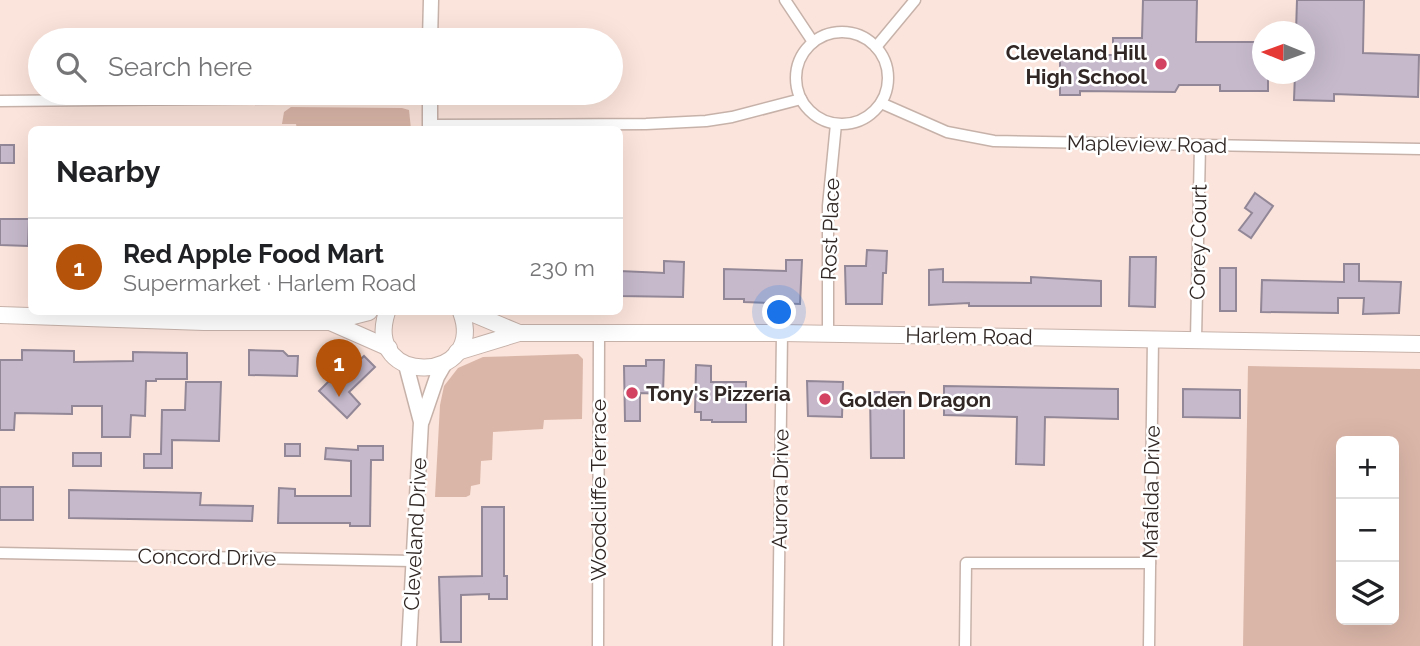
<!DOCTYPE html>
<meta charset="utf-8">
<style>
body{margin:0;font-family:Raleway,sans-serif;background:#f6f6f6;color:#202124}
.controls{position:absolute;right:21px;bottom:21px;display:grid;overflow:hidden;border-radius:10px;box-shadow:0 7px 28px #0002}
.controls button{width:63px;height:63px;display:grid;place-items:center;padding:0;border:0;border-bottom:2px solid #e0e0e0;background:#fff;color:#202124;font:35px sans-serif}
.compass{position:absolute;left:1252px;top:21px;width:63px;height:63px;border-radius:50%;background:#fff;box-shadow:0 7px 28px #0002;rotate:271deg}
.you{position:absolute;left:780px;top:313px;width:24px;height:24px;margin:-18px;border:5px solid #fff;border-radius:50%;background:#1a73e8;box-shadow:0 0 0 10px #1a73e833}
.badge{display:grid;place-items:center;width:46px;height:46px;border-radius:50%;background:#b45309;color:#fff;font-size:23px;font-weight:700}
.pin{position:absolute;translate:-50% -58px;filter:drop-shadow(0 2px 4px #0008)}
.pin::after{content:'';position:absolute;top:37px;width:24px;height:21px;background:inherit;clip-path:polygon(0 0,100% 0,50% 100%)}
.list{margin:0;padding:0;list-style:none}
h2{display:flex;justify-content:space-between;align-items:center;height:91px;margin:0;padding:0 28px;font-size:30px}
h2 small{font-size:23px;font-weight:400;color:#757577}
.list li{display:grid;grid-template-columns:46px 1fr auto;gap:21px;align-items:center;box-sizing:border-box;height:98px;padding:0 28px;border-top:2px solid #e0e0e0}
.list b{display:block;font-size:26px;white-space:nowrap}
.list p{margin:0;font-size:23px;white-space:nowrap;color:#757577}
.list em{font-size:23px;font-style:normal;color:#757577}
.icon{flex:none;width:38px;height:38px;fill:none;stroke:currentColor;stroke-width:2;stroke-linecap:round;stroke-linejoin:round}
.map{position:relative;flex:none;width:1420px;height:646px;overflow:hidden}
.search{position:absolute;background:#fff;box-shadow:0 7px 28px #0002;left:28px;top:28px;width:595px;height:77px;display:flex;align-items:center;gap:18px;box-sizing:border-box;padding:0 24px;border-radius:38px;color:#757577;font-size:26px}
.panel{position:absolute;background:#fff;box-shadow:0 7px 28px #0002;left:28px;top:126px;width:595px;height:189px;border-radius:10px}
.map>svg:first-child{display:block}
.green{fill:#dab6a8;fill-rule:evenodd}
.building{fill:#c5b9cb;stroke:#928797;stroke-width:2}
.lines{fill:none;stroke-linecap:round;stroke-linejoin:round}
.minor-casing{stroke:#c7b2aa;stroke-width:13}
.tertiary-casing{stroke:#c7b2aa;stroke-width:17}
.secondary-casing{stroke:#c7b2aa;stroke-width:18}
.minor{stroke:#fff;stroke-width:10}
.tertiary{stroke:#fff;stroke-width:14}
.secondary{stroke:#fff;stroke-width:16}
.poi-dot{fill:#d34361;stroke:#fff;stroke-width:2.5}
.labels{text-anchor:middle;dominant-baseline:central;stroke-width:5;stroke-linejoin:round;paint-order:stroke}
.poi-label{font-size:21px;font-weight:bold;fill:#312825;stroke:#fff;text-anchor:start}
.street-label{font-size:21px;fill:#312825;stroke:#fff}
</style>
<div class="map">
<svg width="1420" height="646" viewBox="0 0 1420 646">
<rect width="100%" height="100%" fill="#fbe4db"/>
<g class="green">
<polygon points="291,107 402,108 409,110 411,129 297,129 296,124 282,124 284,112"/>
<polygon points="578,354 583,359 582,419 544,420 543,429 493,432 492,460 481,461 480,484 471,486 470,495 466,497 435,497 440,405 444,386 458,368 483,357"/>
<path d="M1248,366L1420,369V646H1243ZM1341,441H1394V620H1341Z"/>
</g>
<g class="building">
<polygon points="1143,0 1197,0 1196,42 1263,42 1263,74 1268,74 1268,91 1220,91 1220,85 1179,85 1175,92 1080,91 1080,95 1060,95 1060,50 1082,50 1082,55 1113,55 1113,38 1142,38"/>
<polygon points="1297,0 1364,0 1363,53 1419,55 1418,97 1334,94 1334,101 1294,100 1295,74 1305,74 1305,32 1296,32"/>
<rect x="0" y="145" width="14" height="18"/>
<polygon points="1255,193 1273,206 1251,238 1239,230 1252,213 1245,208"/>
<polygon points="0,219 29,219 28,246 0,245"/>
<polygon points="867,250 887,251 886,273 883,273 882,304 846,304 845,266 866,266"/>
<polygon points="1130,257 1156,257 1155,307 1129,306"/>
<polygon points="786,260 802,260 800,304 744,302 744,299 724,299 724,269 786,271"/>
<polygon points="664,261 684,262 683,297 620,296 620,271 664,273"/>
<polygon points="1344,264 1359,264 1359,281 1401,282 1399,313 1363,314 1364,298 1338,298 1338,313 1261,312 1262,280 1344,282"/>
<rect x="1220" y="268" width="16" height="43"/>
<polygon points="943,269 943,282 1031,283 1031,277 1101,281 1101,306 969,306 969,303 929,305 929,270"/>
<polygon points="22,350 74,351 74,362 133,361 133,352 187,353 187,379 156,379 156,381 146,381 145,416 131,415 130,437 102,437 102,406 72,406 72,414 15,413 14,430 0,430 0,360 22,360"/>
<polygon points="249,350 283,351 288,356 298,356 297,376 249,375"/>
<polygon points="364,356 375,367 349,392 360,404 347,418 319,391 333,377 338,381"/>
<polygon points="646,360 664,360 663,394 640,393 640,421 625,421 624,366 646,366"/>
<polygon points="696,365 711,366 711,382 746,382 746,422 712,422 712,420 701,420 701,412 695,412"/>
<polygon points="807,381 843,382 842,417 808,416"/>
<polygon points="186,382 221,382 219,441 172,440 172,468 144,468 144,454 161,454 162,410 185,410"/>
<polygon points="944,386 1118,389 1118,419 1045,417 1044,465 1016,464 1017,417 944,415"/>
<polygon points="1183,389 1240,390 1240,418 1183,417"/>
<polygon points="870,392 904,392 904,458 871,458"/>
<rect x="285" y="444" width="15" height="12"/>
<polygon points="358,446 383,446 383,460 371,460 370,526 350,526 350,523 278,523 279,488 295,489 295,496 351,496 351,461 325,459 326,448 358,450"/>
<rect x="73" y="453" width="28" height="13"/>
<rect x="0" y="487" width="33" height="33"/>
<polygon points="69,490 201,493 200,505 253,506 252,521 69,518"/>
<polygon points="482,507 504,507 504,576 507,576 507,599 489,599 489,594 461,595 461,642 441,642 439,577 482,576"/>
</g>
<g class="lines">
<g class="minor-casing">
<g id="minor">
<polyline points="785,0 813,42"/>
<circle cx="842" cy="78" r="46"/>
<polyline points="876,47 915,0"/>
<polyline points="0,101 430,97"/>
<polyline points="881,103 947,132 994,141 1420,149"/>
<polyline points="430,125 646,124 706,121 732,117 801,99"/>
<polyline points="828,333 828,206 836,124"/>
<polyline points="1196,339 1200,145"/>
<polyline points="0,553 413,561"/>
<polyline points="598,646 599,334"/>
<polyline points="778,646 782,333"/>
<polyline points="965,646 966,563 1150,563"/>
<polyline points="1149,646 1153,338"/>
</g>
</g>
<g class="tertiary-casing">
<g id="tertiary">
<polyline points="430,40 431,0"/>
<polyline points="430,130 430,93"/>
<polyline points="406,365 421,422 409,646"/>
<polyline points="422,421 437,377 445,363"/>
</g>
</g>
<g class="secondary-casing">
<g id="secondary">
<path d="M387,312C362,388 488,384 461,312"/>
<polyline points="469,312 519,333"/>
<polyline points="0,315 204,322 330,322 369,312"/>
<polyline points="330,322 389,348"/>
<polyline points="457,352 519,333 782,333 1420,344"/>
</g>
</g>
<use href="#minor" class="minor"/>
<use href="#tertiary" class="tertiary"/>
<use href="#secondary" class="secondary"/>
</g>
<g class="poi-dot">
<circle cx="1161" cy="64" r="7"/>
<circle cx="632" cy="393" r="7"/>
<circle cx="825" cy="399" r="7"/>
</g>
<g class="labels">
<g class="poi-label">
<text x="1147" y="52" text-anchor="end">Cleveland Hill<tspan x="1147" dy="24">High School</tspan></text>
<text x="646" y="393">Tony's Pizzeria</text>
<text x="839" y="399">Golden Dragon</text>
</g>
<g class="street-label">
<text transform="translate(1147 144) rotate(1)">Mapleview Road</text>
<text transform="translate(830 229) rotate(-88)">Rost Place</text>
<text transform="translate(1198 242) rotate(-89)">Corey Court</text>
<text transform="translate(969 336) rotate(1)">Harlem Road</text>
<text transform="translate(780 489) rotate(-89)">Aurora Drive</text>
<text transform="translate(598 490) rotate(-90)">Woodcliffe Terrace</text>
<text transform="translate(1151 492) rotate(-89)">Mafalda Drive</text>
<text transform="translate(415 534) rotate(-87)">Cleveland Drive</text>
<text transform="translate(207 557) rotate(1)">Concord Drive</text>
</g>
</g>
</svg>
<div class="controls">
<button>+</button>
<button>−</button>
<button><svg class="icon" aria-label="layers" viewBox="0 0 24 24"><path d="M12 4l9 5-9 5-9-5zM3 14l9 5 9-5"/></svg></button>
</div>
<svg class="compass" viewBox="-18 -18 36 36"><path d="M0-13l5 13h-10z" fill="#e53935"/><path d="M0 13l5-13h-10z" fill="#757577"/></svg>
<div class="you"></div>
<div class="pin badge" style="left:339px;top:397px">1</div>
<div class="search"><svg class="icon" aria-label="search" viewBox="0 0 24 24"><circle cx="10" cy="10" r="6"/><path d="M15 15l6 6"/></svg>Search here</div>
<section class="panel">
<h2>Nearby<small></small></h2>
<ul class="list">
<li><span class="badge">1</span><div><b>Red Apple Food Mart</b><p>Supermarket · Harlem Road</p></div><em>230 m</em></li>
</ul>
</section>
</div>
